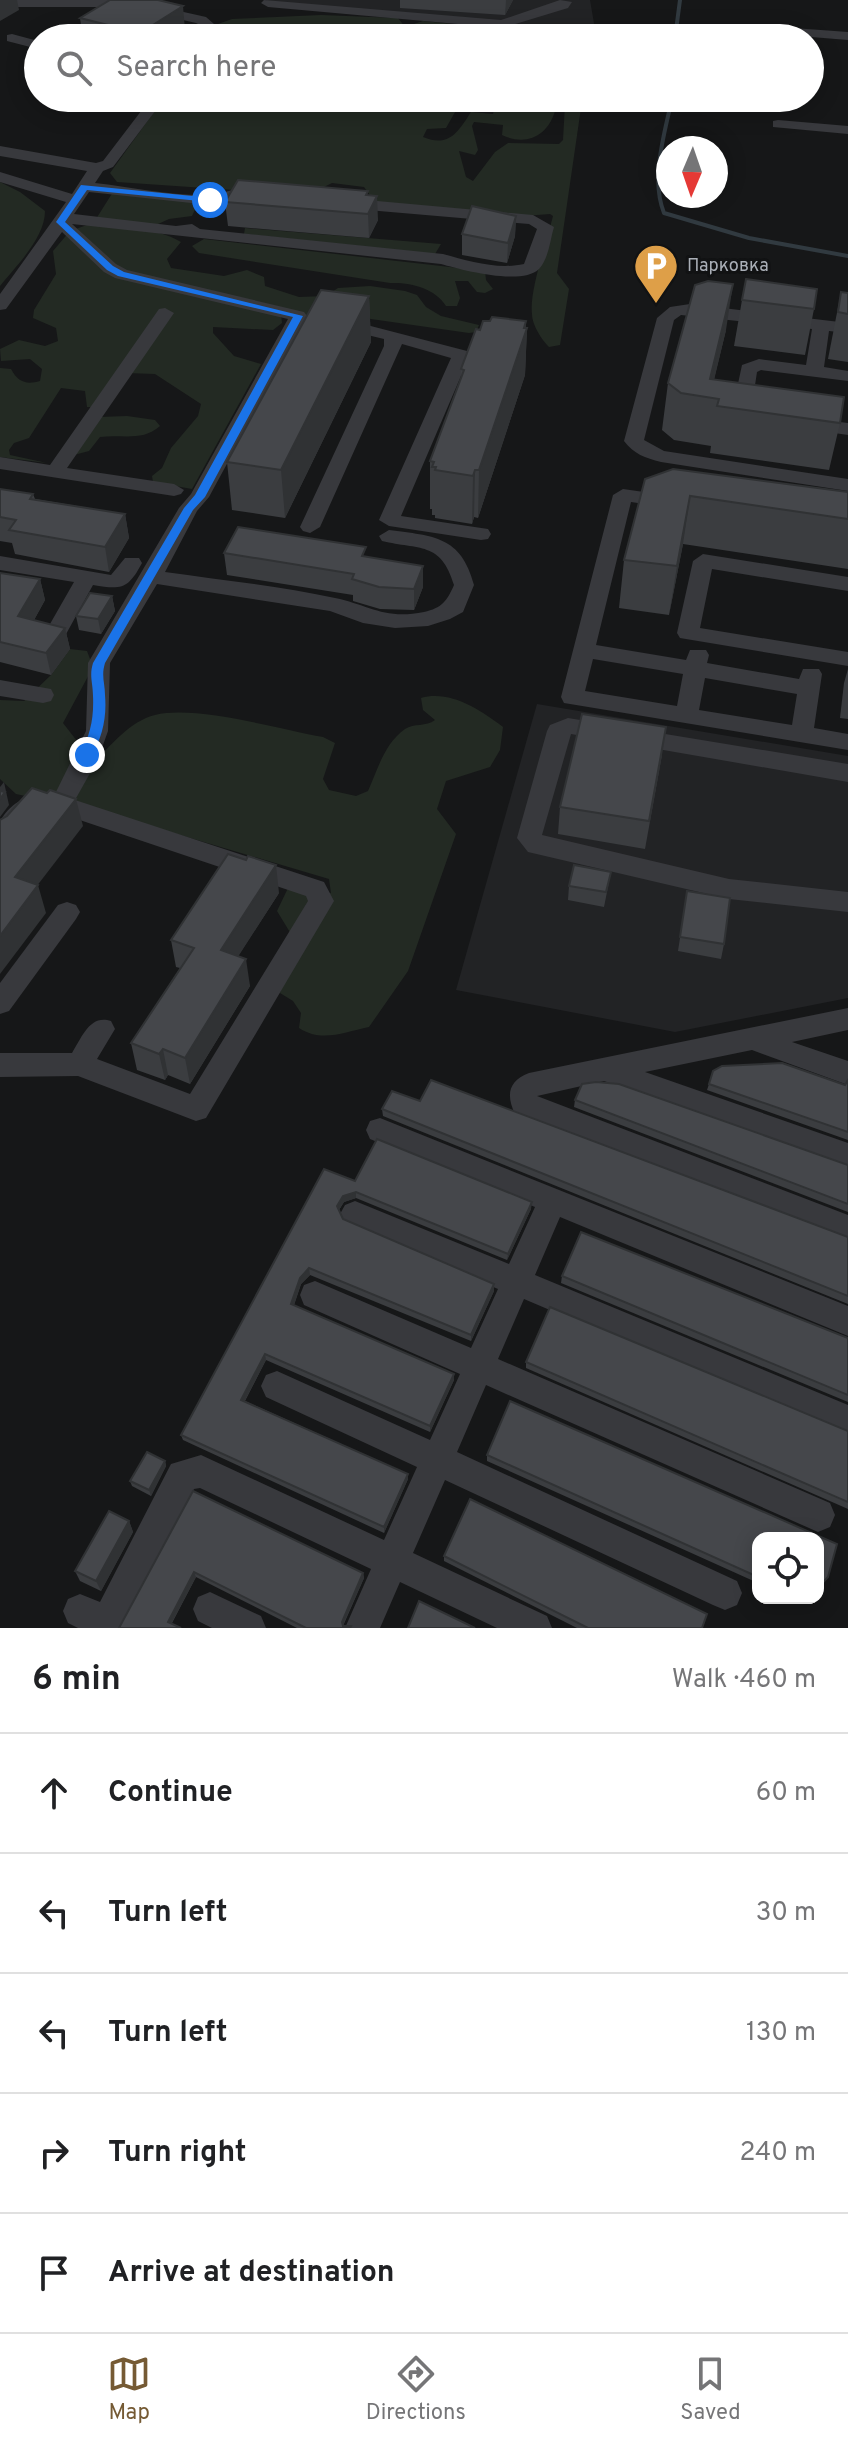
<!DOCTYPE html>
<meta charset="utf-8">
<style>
body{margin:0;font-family:Overpass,sans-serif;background:#f2f2f2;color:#202124}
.controls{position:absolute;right:24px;bottom:24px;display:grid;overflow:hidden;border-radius:16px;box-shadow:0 4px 20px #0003}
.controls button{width:72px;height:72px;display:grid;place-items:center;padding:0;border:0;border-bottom:2px solid #e0e0e0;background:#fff;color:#202124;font:40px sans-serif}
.compass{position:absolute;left:656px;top:136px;width:72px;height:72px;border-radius:50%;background:#fff;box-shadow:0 4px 20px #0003;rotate:182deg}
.stop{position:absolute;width:24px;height:24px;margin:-18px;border:6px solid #1a73e8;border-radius:50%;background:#fff}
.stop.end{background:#1a73e8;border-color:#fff;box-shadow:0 2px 8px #0008}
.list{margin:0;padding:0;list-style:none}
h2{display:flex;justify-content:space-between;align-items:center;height:104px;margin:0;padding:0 32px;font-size:34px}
h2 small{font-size:26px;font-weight:400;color:#757577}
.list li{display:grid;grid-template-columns:52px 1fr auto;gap:24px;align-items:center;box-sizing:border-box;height:120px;padding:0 32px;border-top:2px solid #e0e0e0}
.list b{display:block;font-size:30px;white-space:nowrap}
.list em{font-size:26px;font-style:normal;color:#757577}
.icon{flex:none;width:44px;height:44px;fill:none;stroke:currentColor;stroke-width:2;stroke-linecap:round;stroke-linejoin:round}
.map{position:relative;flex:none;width:848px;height:1628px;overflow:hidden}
.search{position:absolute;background:#fff;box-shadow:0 4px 20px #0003;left:24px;right:24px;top:24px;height:88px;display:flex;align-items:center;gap:20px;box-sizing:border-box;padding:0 28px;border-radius:44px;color:#757577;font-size:30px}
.sheet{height:704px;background:#fff}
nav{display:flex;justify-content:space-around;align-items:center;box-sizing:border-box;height:112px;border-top:2px solid #e0e0e0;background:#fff;font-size:22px;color:#757577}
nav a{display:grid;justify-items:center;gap:4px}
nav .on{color:#755a34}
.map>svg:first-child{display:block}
.built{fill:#222325}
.green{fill:#232a23}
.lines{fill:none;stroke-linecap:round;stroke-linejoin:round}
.stream{stroke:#313a40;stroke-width:4}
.minor{fill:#38393d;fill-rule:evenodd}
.wall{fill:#3b3d40}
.shaded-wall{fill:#303234}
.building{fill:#45474b;stroke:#303234;stroke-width:2}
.route{fill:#1a73e8}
.labels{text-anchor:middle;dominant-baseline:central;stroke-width:6;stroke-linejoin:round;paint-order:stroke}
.far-poi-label{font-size:18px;fill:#aaafb7;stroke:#111213;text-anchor:start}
</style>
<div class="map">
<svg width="848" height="1628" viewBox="0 0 848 1628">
<rect width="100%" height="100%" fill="#161718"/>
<g class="built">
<polygon points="267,0 590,0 596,35 264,4"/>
<polygon points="537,704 848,756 848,998 675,1032 456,990"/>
</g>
<g class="green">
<path d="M321,15L398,18L405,27L423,21L473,26L479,31C494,27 533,22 543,38H208L218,24L232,19Z"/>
<path d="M164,98H463L446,128L427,129L423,137C449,148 458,132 471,112L493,114L494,110L489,105L496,102L553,108L555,111C548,135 527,147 502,135L503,125L474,122L472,126L478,150L475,155L459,151L466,177L473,181L495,152L508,143L559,144L563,140L565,104L582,101L557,273L569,289L560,345L549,347C542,340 532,325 532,314C529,291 547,241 553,216L550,214L524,216L377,205L364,187L332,183L308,195L117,182L110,173Z"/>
<path d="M0,182L20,192L45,211C45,238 16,266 0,286Z"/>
<polygon points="113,192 198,203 192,216 169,219 156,225 96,219"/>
<path d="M87,225C116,228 155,226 181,242L167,259L171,268L224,276L247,270L264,277L265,286L299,297L326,296L338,288L370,286L405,291L417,295L426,307L441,316L479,325L476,332L469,333L343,315L312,317L281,314L282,323L273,330L213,327V333L234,356L261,364L192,489L153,482L152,476L162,468L171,448L198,416L201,404L155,374L126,373L100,407H87L85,391L61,388L29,438L14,443L9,450L10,455L47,463L0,457V368L11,369C18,382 26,385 40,381L42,369L30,359L1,361L0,349L19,340L45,346L58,341L56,328L33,318L34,310L56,274L53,251L70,231Z"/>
<polygon points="245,228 441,244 435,254 244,234"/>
<path d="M204,239L485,271L486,280L493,289L485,293L477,292L468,281H455L460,298L457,306H446C435,288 410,282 390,283L199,253L192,246Z"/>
<path d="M127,416L155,420L160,426C142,442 122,434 100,437L89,451L74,455L99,417Z"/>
<path d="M70,649L87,651L93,667L63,723L77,741L73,764L92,765C109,747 130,721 155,715C196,705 279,729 323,737L335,743L323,779L329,790L356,796L368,791C378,769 384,744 405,729C414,723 426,727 435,720L423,710L421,698C450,690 479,709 503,727L500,750L490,767L446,781L437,809L456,834L408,971L369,1027C344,1032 322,1043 299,1028L301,1013L293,1001L280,993L291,934L277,911L289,886L318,896L331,893L329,879L106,813L16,794L0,779V700L24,701L51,675Z"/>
</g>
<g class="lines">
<g class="stream">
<polyline points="675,38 680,0"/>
<path d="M672,98C665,133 650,178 664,213L749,238L848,256"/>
</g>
<g class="minor">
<polygon points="8,0 130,0 206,17 214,24 208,38 194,38 200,25 196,23 126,7 3,7 1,4"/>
<polygon points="264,0 501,20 560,0 572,2 568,8 502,28 268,7 261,3"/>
<polygon points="766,26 848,32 848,40 761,33 761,27"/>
<polygon points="12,34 38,41 38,49 7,41 7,35"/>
<path d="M151,98H165L113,167L103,171L95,183C131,187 171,196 208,195C227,194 251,180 268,195L260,200L235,198L210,205L89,192L74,214L176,226L192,224L200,229L443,254C469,261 497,270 524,264L537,229L529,224L344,208L336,203L344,198L533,215L554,227C550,240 549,258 539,269C522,286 462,270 441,264L72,224L116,264L127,270L304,312L307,316L209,497L197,511L165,572C221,580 279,586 335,598C369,605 384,620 424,612C442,608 447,601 454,585C441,541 419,550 382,541L379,536L389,530C434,536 461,536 474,585L463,612L450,619L428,626L395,628L363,623L330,611L157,584L110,663L108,731L98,759L75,800L324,882L334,901L206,1118L196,1121L78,1076L0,1077V1053H72C82,1037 90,1014 111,1021L115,1029L97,1059L190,1094L308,901L306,896L47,809C25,815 21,843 0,849C0,842 0,829 0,822C8,803 36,788 55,794L86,731L88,663L179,508L191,494L288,319L115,278L104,272L62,232L6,309L0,310V294L66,202L0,182V172L72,194L87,171L0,156V146L96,163L103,161Z"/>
<polygon points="778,120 848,126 848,134 773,127 773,121"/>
<path d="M690,304L848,323V333L829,331L824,367L848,371V381L761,370L757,372L752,405L757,412L748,418L741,416L733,407L742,365L759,359L806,365L812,329L681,315L674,320L644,440L664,451L848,479V491L661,462C645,458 634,454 624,441L657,318L670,307Z"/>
<polygon points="165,308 174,313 67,468 174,484 184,490 181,494 174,496 0,469 0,457 50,465 159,309"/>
<polygon points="340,318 467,351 470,355 401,516 488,529 491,534 488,539 481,540 389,526 379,520 451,358 402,344 320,527 310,533 303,531 300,527 384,346 384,339 334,327 331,323"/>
<polygon points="807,418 848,423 848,435 800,428 798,424"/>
<path d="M623,489L672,496L682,502L672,508L631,502L596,645L686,660L690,650H706L709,655L707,663L799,679L803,669H819L822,674L814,728L848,734V750L564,703L561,697L613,495ZM593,659L683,674L677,706L585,691ZM705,678L797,694L792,725L699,710Z"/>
<polygon points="703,554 848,577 848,591 712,569 700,628 848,652 848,666 680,638 677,633 693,561"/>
<path d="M0,556L111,575L125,558H139L142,563C128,589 122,590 93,585L65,636H49L46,631L74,582L0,570Z"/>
<polygon points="0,680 51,689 54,695 51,701 43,703 0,696"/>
<polygon points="568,718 848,764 848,782 571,734 542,835 729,879 848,892 848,912 729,899 528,852 517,838 547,731 550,725"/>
<polygon points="67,902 76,905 80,912 76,919 9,1011 0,1014 0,983 58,905"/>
<path d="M848,1008V1030L792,1042L848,1061V1085L752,1050L645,1072L848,1143V1169L604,1081L537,1096L848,1215V1241L515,1114C506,1095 508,1081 529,1073Z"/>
<polygon points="380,1118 848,1306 848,1336 560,1217 535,1275 848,1405 848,1437 524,1299 498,1359 830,1503 835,1515 830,1527 818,1532 486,1385 457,1452 737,1581 742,1593 737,1605 725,1610 713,1605 445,1480 413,1553 547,1616 552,1628 497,1628 400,1582 380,1628 345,1628 371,1569 200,1488 194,1489 123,1628 78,1628 68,1623 63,1611 68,1599 80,1594 100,1602 171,1464 201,1455 384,1540 417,1467 266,1397 261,1386 266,1375 277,1371 430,1440 460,1374 304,1305 300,1295 304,1285 315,1281 471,1348 498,1289 345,1223 340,1214 345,1205 355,1201 509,1264 535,1207 370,1139 366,1130 370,1121"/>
<polygon points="210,1592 261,1616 266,1628 212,1628 198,1621 193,1609 198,1597"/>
</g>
</g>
<g class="wall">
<polygon points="400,0 513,0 505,15 400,8"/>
<polygon points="80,18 185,30 173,38 83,38"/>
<polygon points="368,195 378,220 369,238 228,226 225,202"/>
<polygon points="516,216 515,236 507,263 462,255 462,234"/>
<polygon points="841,292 848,293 848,362 828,359"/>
<polygon points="369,296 371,342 285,518 232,510 227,462"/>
<polygon points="742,300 814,309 805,355 734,346"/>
<polygon points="490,321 526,321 526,328 527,328 525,375 478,518 474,517 472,524 435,518 435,515 432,515 432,509 430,509 430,461 461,379 461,369 480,330"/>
<polygon points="726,330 714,379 840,423 829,470 710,453 711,446 674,440 662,430 668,383"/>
<polygon points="645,479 848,492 848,569 683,544 669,615 619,608 624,560"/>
<polygon points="0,489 33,494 35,499 125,514 129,538 109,572 15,554 12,543 0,541"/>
<polygon points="224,553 366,557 423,587 414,610 380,609 353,601 353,595 227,575"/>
<polygon points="0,573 40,579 45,600 34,620 65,628 70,649 51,675 0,662"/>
<polygon points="112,596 115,611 101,634 79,630 76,616"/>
<polygon points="848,669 848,719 840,718 844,683"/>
<polygon points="662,755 645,849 558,834 560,807"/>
<polygon points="611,872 604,907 568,900 569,886"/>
<polygon points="279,893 238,956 250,986 190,1084 168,1075 165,1080 137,1070 131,1043 180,968 176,967 171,940"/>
<polygon points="685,906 724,944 721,959 678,951"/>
<polygon points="848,1080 848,1140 707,1090 709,1084 845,1085"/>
<polygon points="575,1100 848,1165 848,1212 574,1107"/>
<polygon points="420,1101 848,1237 848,1304 383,1116 382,1109"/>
<polygon points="355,1181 531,1209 507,1260 356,1198 344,1202 339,1210 343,1219 494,1291 471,1341 310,1275 301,1284 294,1305 454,1374 454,1380 430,1432 266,1360 245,1401 408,1474 408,1479 384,1533 183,1440 181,1435"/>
<polygon points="562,1276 848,1338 848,1402 561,1283"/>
<polygon points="526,1362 848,1431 848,1509 526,1368"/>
<polygon points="510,1401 837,1544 828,1577 818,1590 818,1538 758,1538 758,1583 487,1461 487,1455"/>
<polygon points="165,1461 166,1466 151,1496 132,1486 130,1481"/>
<polygon points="193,1491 363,1573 364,1578 343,1626 351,1628 297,1628 196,1577 172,1623 119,1628"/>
<polygon points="129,1521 133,1532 101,1591 80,1581 75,1571"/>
<polygon points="444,1556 702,1628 577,1628 444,1561"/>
</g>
<g class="shaded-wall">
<polygon points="0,0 17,0 19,10 0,21"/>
<polygon points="506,0 513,0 505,15"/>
<polygon points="183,6 185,30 173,38 141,38 140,33"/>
<polygon points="377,196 378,220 369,238 368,214"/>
<polygon points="516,216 515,236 507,263 508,243"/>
<polygon points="733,284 726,330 710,397 710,379"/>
<polygon points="369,296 371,342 285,518 281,470"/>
<polygon points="526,321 526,333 527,328 525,375 478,518 479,470"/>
<polygon points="475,470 474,517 472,524 473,476"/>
<polygon points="690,496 683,544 669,615 677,566"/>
<polygon points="125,514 129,538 109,572 105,547"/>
<polygon points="423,566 423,587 414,610 414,589"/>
<polygon points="40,579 45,600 24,638 18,616"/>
<polygon points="112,596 115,611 101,634 98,619"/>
<polygon points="65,628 70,649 51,675 46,653"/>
<polygon points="4,782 9,805 0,817 0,787"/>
<polygon points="76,799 83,826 23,904 15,877"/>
<polygon points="276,865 279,893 225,977 221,950"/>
<polygon points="38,885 46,913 0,974 0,936"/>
<polygon points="246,959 250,986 190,1084 185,1058"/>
<polygon points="163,1049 168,1075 165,1080 159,1054"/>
<polygon points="356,1192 356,1198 344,1202 337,1213 337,1206 343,1196"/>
<polygon points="532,1202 531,1209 507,1260 508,1254"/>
<polygon points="309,1268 310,1275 301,1284 292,1311 291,1304 300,1278"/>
<polygon points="494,1284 494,1291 471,1341 471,1335"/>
<polygon points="265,1354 266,1360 242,1406 241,1400"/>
<polygon points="454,1374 454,1380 430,1432 430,1426"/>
<polygon points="165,1461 166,1466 151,1496 149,1490"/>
<polygon points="408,1474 408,1479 384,1533 384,1527"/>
<polygon points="129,1521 133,1532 101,1591 96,1581"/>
<polygon points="194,1572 196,1577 170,1626 168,1622"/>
<polygon points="363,1573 364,1578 342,1627 342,1622"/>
</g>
<g class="building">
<polygon points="110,0 158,0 183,6 140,33 80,18"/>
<polygon points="238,180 368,191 366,195 377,196 368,214 225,202"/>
<polygon points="472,206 516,216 508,243 462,234"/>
<polygon points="746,279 817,289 814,309 742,300"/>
<polygon points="708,281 733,284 710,379 844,397 840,423 717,406 719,399 681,393 668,383 695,285"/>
<polygon points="321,290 369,296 281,470 227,462"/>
<polygon points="841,292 848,293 848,314 838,312"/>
<polygon points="492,317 526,321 524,328 527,328 479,470 475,470 473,476 435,470 436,467 432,467 434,462 430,461 464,370 461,369 476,329 480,330 483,321 490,321"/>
<polygon points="673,469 848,492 848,519 690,496 677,566 624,560 645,479"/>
<polygon points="0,489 33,494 30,499 125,514 105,547 9,530 16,520 0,517"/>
<polygon points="238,527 366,547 362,556 423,566 414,589 379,587 352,579 354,574 224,553"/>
<polygon points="0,573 40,579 18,616 65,628 46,653 0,642"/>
<polygon points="90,593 112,596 98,619 76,616"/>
<polygon points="582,714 666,727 649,821 560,807"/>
<polygon points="32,788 47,793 50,790 76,799 15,877 38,885 0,936 0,820 7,816"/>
<polygon points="0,791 5,792 0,799"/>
<polygon points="228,854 246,860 248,856 276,865 221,950 246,959 185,1058 163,1049 159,1054 131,1043 194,948 171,940"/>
<polygon points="574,865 611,872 606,892 569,886"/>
<polygon points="687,891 730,898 724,944 680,937"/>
<polygon points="782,1063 845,1085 848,1080 848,1132 709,1084 713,1071 722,1066"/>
<polygon points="431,1080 848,1237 848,1296 382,1109 392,1091 420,1101"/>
<polygon points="596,1082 619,1084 848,1165 848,1204 575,1100 582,1084"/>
<polygon points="377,1139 532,1202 508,1254 356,1192 343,1196 337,1206 343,1219 494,1284 471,1335 309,1268 300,1278 291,1304 454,1374 430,1426 265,1354 241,1400 408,1474 384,1527 181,1435 324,1169 355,1181"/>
<polygon points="581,1232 848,1338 848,1395 562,1276"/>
<polygon points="550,1307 848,1431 848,1502 526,1362"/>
<polygon points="510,1401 837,1544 828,1577 818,1588 818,1538 758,1538 758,1577 487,1455"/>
<polygon points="147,1452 165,1461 149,1490 130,1481"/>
<polygon points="193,1491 363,1573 342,1622 343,1626 351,1626 350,1628 306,1628 194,1572 168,1622 181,1628 119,1628"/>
<polygon points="470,1499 707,1614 702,1628 588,1628 444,1556"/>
<polygon points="109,1511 129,1521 96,1581 75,1571"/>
<polygon points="419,1601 475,1628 408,1628"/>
</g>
<path class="route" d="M81,185L213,198L210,202L87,190L65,222L113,266L124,272L303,316L205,497L193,510L105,663C101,676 105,683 105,695C107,719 102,737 91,758L87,759L80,755C90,735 94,719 93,696C93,683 89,676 93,663L184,508L195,495L293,317L118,276L107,270L56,222Z"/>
<defs>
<g id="parking-pin" transform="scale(2.3)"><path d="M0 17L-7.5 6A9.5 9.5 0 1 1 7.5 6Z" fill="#de9f48" stroke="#111213"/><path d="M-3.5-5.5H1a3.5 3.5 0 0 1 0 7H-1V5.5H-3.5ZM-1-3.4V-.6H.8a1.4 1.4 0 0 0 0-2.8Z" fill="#fff"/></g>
</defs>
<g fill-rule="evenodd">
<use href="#parking-pin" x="656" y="266"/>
</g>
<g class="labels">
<g class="far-poi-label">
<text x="687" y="266">Парковка</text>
</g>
</g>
</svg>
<div class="controls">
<button><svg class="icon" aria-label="locate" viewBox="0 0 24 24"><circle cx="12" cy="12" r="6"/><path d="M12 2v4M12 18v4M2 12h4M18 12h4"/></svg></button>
</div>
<svg class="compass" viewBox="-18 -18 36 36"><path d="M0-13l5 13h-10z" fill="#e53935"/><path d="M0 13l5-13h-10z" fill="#757577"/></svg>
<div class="stop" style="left:210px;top:200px"></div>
<div class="stop end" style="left:87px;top:755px"></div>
<div class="search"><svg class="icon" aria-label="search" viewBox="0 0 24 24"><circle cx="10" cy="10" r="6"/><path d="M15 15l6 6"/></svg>Search here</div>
</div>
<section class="sheet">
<h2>6 min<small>Walk · 460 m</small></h2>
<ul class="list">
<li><svg class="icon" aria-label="ahead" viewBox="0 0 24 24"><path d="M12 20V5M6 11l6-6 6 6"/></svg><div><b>Continue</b></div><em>60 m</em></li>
<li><svg class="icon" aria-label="left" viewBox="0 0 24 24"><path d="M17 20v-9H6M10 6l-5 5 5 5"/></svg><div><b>Turn left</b></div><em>30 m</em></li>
<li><svg class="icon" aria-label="left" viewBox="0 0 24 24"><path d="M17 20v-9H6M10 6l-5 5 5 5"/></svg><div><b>Turn left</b></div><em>130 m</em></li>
<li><svg class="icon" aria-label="right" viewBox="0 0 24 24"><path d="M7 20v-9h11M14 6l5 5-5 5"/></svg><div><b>Turn right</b></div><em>240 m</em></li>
<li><svg class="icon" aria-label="arrive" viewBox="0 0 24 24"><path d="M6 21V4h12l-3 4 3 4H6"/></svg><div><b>Arrive at destination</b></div></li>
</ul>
</section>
<nav>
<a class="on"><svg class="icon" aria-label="map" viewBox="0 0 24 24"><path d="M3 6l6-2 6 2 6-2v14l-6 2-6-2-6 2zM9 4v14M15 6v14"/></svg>Map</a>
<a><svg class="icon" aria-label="directions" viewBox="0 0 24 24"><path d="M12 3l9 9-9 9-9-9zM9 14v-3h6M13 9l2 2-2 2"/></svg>Directions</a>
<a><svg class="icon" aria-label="saved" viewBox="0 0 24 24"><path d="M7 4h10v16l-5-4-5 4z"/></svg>Saved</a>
</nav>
